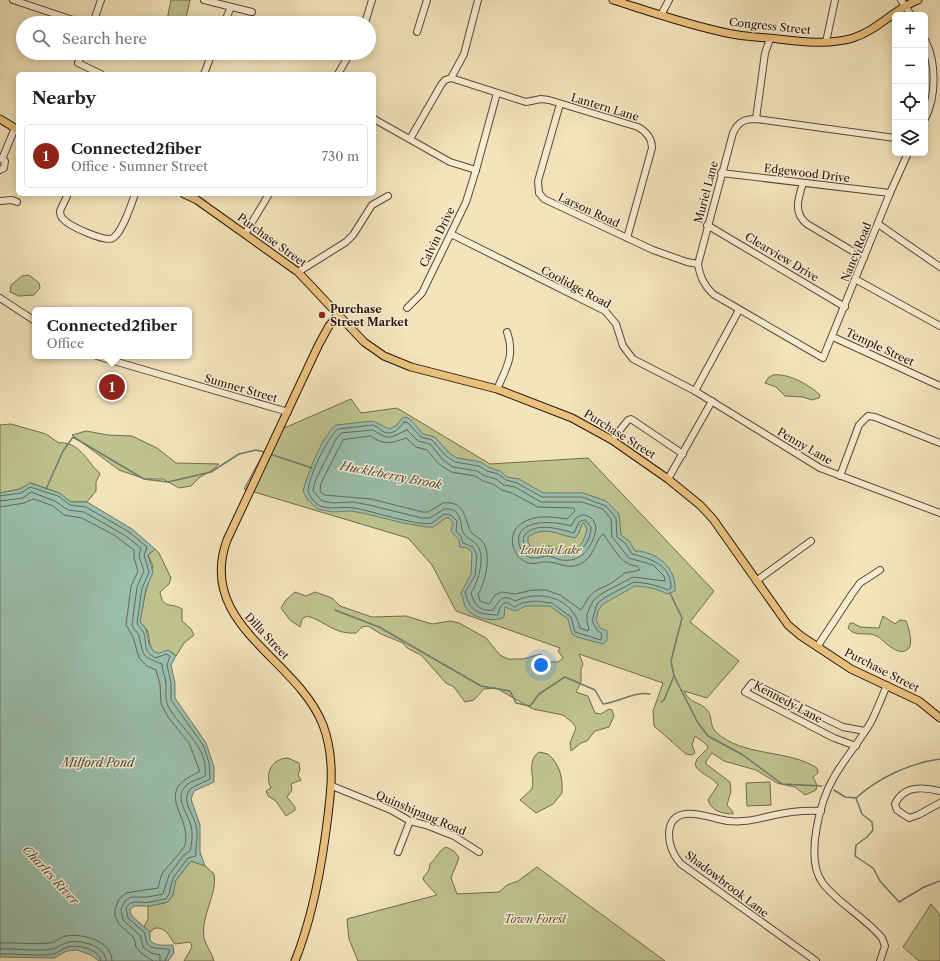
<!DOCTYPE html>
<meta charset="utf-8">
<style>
body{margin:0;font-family:"Libre Caslon Text",serif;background:#f6f6f6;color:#222}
.controls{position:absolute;right:12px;top:12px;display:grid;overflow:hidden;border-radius:6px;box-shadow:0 2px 10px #0003}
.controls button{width:36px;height:36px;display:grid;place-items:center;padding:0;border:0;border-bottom:1px solid #e0e0e0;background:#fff;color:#222;font:20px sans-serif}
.you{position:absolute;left:541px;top:665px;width:14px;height:14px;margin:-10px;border:3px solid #fff;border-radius:50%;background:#1a73e8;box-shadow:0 0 0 6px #1a73e833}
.badge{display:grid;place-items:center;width:26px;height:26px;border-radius:50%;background:#8f2418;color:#fff;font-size:13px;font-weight:700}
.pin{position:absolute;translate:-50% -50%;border:2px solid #fff;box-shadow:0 1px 4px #0006}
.popup{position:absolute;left:32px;top:307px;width:160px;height:52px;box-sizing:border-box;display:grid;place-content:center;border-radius:6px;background:#fff;filter:drop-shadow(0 1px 3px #0005);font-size:13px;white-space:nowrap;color:#767676}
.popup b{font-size:15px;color:#222}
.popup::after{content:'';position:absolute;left:50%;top:100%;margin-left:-8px;border:8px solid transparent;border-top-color:#fff}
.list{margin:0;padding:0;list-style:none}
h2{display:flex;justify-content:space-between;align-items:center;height:52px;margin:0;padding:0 16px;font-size:17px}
h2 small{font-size:13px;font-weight:400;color:#767676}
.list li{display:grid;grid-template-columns:26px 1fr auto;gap:12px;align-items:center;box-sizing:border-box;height:64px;margin:0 8px 8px;padding:0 8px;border:1px solid #e0e0e0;border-radius:6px}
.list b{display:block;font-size:15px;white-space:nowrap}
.list p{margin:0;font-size:13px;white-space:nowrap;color:#767676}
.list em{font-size:13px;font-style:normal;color:#767676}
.icon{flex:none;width:22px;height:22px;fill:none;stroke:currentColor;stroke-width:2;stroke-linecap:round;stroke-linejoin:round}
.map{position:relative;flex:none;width:940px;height:961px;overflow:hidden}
.search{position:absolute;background:#fff;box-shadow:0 2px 10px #0003;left:16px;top:16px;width:360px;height:44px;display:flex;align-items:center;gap:10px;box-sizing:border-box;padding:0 14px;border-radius:22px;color:#767676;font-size:15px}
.panel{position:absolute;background:#fff;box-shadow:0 2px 10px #0003;left:16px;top:72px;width:360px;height:124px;border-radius:6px}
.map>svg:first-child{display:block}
.green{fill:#bec38e;stroke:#736a4c}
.water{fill:#9bbfae;stroke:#6d7a6c;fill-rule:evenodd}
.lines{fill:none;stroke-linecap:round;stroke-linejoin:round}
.shore{stroke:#62685c;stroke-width:1}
.stream{stroke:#6d7a6c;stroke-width:1.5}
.minor-casing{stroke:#5b4636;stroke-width:8}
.major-casing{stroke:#281209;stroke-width:9}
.minor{stroke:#f7edd3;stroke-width:6}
.major{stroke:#eac27e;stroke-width:7}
.poi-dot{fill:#8f2418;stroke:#f7edd3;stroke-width:1.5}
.labels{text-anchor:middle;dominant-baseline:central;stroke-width:3;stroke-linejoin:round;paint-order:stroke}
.street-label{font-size:11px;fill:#281209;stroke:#f7edd3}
.poi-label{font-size:11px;font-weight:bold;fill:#281209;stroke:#f7edd3;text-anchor:start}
.park-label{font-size:11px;font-style:italic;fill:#5c5038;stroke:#f7edd3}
.water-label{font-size:12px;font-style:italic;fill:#504f43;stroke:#f7edd3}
</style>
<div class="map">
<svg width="940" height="961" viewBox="0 0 940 961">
<rect width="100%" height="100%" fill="#f3e4bc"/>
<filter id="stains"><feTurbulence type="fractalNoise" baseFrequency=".005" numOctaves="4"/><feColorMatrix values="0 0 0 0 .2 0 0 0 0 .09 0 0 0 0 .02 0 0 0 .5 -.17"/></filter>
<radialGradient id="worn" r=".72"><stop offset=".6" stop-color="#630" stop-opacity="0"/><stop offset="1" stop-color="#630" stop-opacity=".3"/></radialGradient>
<g class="green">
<polygon points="171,0 190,0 185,23 167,20"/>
<polygon points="22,276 29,275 39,283 40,288 34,295 19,296 10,292 11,285"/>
<path d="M773,375C788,373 807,384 818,393L820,395L819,398L812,400L803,397L785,396L776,387L765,383L768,378Z"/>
<path d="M351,399L361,413L397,408L490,464L588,458L714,591L690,622L739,661L707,698L684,691C691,705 700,701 707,710C713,716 709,725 716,732C742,757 788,749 817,768L818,773L813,777L817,785L816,790L805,795L795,787L777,783L756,770L724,761L712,753L706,761V764L730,782L731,791L727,805L733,812V814C723,814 711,811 708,800L718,785C712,776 700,775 695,765L697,759L708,748L707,745L695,736L692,745L695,753L692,755L686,754L654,726L653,711L663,683L579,654L583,664L581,669V682L576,692L588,696L595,713L601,714L609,709L612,710L614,716L609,727L595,731L587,741L581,743L571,751L570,743L576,728L573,723L563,715L533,709L496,688L484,689L474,700L465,702L454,687L446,683L421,655L407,648L403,643L381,634L368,626L362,627L356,633C335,635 325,621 307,616L302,619L300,627L290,620L281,608L286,600L295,592L306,596L315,592L332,598L340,606L372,617L406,616L432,624L450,621L459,623L486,638L500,655L508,659H523L541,654L549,662H558L563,658L558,651L560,648L456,611L432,565L408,538L244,489L275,432Z"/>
<path d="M11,424L46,434L59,443C73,441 84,454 92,465C94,469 98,470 100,474L96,482V491L87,502H71L59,493L31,483L20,489L0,493V425Z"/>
<polygon points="86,431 108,435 132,436 157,448 176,463 219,464 211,471 200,477 191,486 179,488 163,479 145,479 119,470 72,435"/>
<path d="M155,549L159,553L171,578L169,584L160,592C163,610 171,602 182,609V621L191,629L194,635L184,643L176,656C169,647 165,653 156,654C147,647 151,638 147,630C145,627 142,625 140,622L145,595L153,566L148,555Z"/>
<path d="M883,616L895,624L900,620L906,621C909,627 914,647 907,650C896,656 885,641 877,636C868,631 855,638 848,628L850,623H853L860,627L879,628Z"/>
<path d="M539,752L548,754C560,764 563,779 562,793L553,804L536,813L520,800L532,789C535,776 526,762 539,752Z"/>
<path d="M288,758L299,763L300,769L298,775L301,780L291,784L292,790L287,797L295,807V810L286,816L276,801L268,796L266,791L271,788C264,774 272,758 288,758Z"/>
<polygon points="770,782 771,805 747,806 746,783"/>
<path d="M446,847L454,851L459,858L451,878L457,894L499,892L507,885L518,881L537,867L665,961H358L349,939L347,919L437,895L424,881L423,878L429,870L430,864C436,859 439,850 446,847Z"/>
<path d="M191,861L205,866L214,874C218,894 200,917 204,938C206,946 212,953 214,961H184L192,947L190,942L175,944C169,937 167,927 155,928L150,932L144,927L148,919V906L165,903L176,880Z"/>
<polygon points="931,904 940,915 940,961 919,961 903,947"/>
</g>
<g class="water">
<path d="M406,417L411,420L423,434L435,437L449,453L457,458L481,462L488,467L500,471L507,477L519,479L543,493H583L606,501L619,514L621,535L629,541L635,551C656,551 677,568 675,591L667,594C656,588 647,587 635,586L603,604L598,611L596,620L600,628L607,631V640L603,644L577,637L572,634L568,619L550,606H526L515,611L505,607L504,617C494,623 472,618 466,608C464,604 463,598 461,593L471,574L472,553L468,548L460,547L459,540L451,531L453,523L449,518H446L433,527H427L403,523L367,514L352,511L332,512L318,509L307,499L303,491C308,473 321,438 336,425L373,421L389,429L397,425L402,418ZM584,523L587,529C584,542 578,554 562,551C558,550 554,547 550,546C545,546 539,548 534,549L528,543V537C545,525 558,535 575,538L579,533L582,524Z"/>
<path d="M30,483L59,493L71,502H87L132,529L155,549L148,555L153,572L146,589L140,622L146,629L149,644L154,652L159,653L168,650L176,656L171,665L175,683V698L206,743L214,767V782L194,791L191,799L200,825V852L205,866L191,861L176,880L173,895L168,902L150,906H134L130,909L131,915L150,932V940C156,947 164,945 173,945L174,953L168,961H99L91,955L77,950L67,951L54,958L0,957V493L20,489Z"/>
</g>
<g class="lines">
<g class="shore">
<path d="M404,422L408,423L421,437L432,440L446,456L455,462L479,466L487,471L498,474L506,480L517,483L542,497H582L606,506L616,518L617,537L625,543L632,554C652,559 671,565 671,588L668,590C657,585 646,583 634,582L604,598L597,604L592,621L597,630L602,634L601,640L575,632L571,617L552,603L535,601L522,603L514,607L508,603H504L500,607L498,615C478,614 471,613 465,592L475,576L477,556L473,547L463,543L461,536L456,531L457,521L451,515L444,514C440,517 436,521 432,523C420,527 369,510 354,508C342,506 331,510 320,506C315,503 311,498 308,492C308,478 327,438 338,429L373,425C378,426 379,430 384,432C392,436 400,428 404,422Z"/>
<path d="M407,430L418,441L430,444L443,460L453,467L477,471L485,476L496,479L504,485L515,487L541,502H582L603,509L611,519L612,537L629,558L653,565L664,576L665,581L633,577L601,594L593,601L587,614V622L589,629L588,631L580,628C573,598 542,589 515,601C502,593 499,601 493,610C480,612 474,604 471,593C478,582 487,555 476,544C472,539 463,537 462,529C460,517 459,508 444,509L430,518H422L369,505L353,502L334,503L322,501L313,491L315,481L336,439L341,433L373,430C391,441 388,438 407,430Z"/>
<path d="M371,436C384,446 392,443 406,438L416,447L427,450L439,464L451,472L475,476L483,481L493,484L502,490L512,493L538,507L574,508L575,511L567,519C552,517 536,514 522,523C506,533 511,558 529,563C536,565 541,561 547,562C558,562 568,570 580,564C596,556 594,541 603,534C613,546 620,565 637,566L640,570L625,573L610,584L595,591L589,597L581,610L560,595L546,590H533L515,594L502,592L495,595L489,604L480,601L478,594C486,582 492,553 482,541C478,536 471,535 469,528C464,514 463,501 443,503L428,512H423L371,499L324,495L320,491L321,483L343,440Z"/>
<path d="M0,496L21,493L30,487L58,496L70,505L86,507L129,532L147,547L144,555L149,572L142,588L137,623C138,627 141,628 143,631C148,641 141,651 156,658L166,654L170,656L167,665L171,683V700L203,745L209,762L210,779L191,788C180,800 193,813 196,825C199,835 195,846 196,856L188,858L173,878L169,894L166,899C160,900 155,901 150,902C141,904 132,898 126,908L128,918L145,933C146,953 156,946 170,950L165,961"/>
<path d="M0,501L23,498L31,492L55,501L68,510L84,512L126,536L141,548L139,556L144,571L137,587L132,625C133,629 138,632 139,636C144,657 141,656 162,664C162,671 166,678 166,685C166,693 165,699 168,706C180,729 209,746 205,776C200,779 193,780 188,784C172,796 188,813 191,826C193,834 192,844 190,851L184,855L169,875L163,894L148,897H131L125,901L121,909L123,920L140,935L143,947L151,953L160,955V961"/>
<path d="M0,507L24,503L33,499L37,500L53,506L64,515L82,518L114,535L134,550V558L138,571L131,586L126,625L133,637L139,658L147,666L156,670L160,684L161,704L168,717L189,743L199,769V772C151,793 192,814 185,845C184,849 168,866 164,871C160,876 160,882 158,888L126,893L119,899L115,909V916L119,924L134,938L136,947L141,953L153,961"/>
<path d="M582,515C591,515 596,521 596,530C592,548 581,563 561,560C557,559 553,557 549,556C544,555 539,559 534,558C523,558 517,545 519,535C527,518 556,522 571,526L576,518Z"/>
<path d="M585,520L591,527C591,542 580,556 564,555C559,555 554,551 549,550C540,549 534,558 526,548C523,544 523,541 524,536C535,521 559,529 574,533L579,522Z"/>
<path d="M0,943C16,942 33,945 49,943C55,943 60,937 66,936C83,933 112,941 112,961"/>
<path d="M0,949C17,948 36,952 52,949C58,948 63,943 69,942C82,940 106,946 106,961"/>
<path d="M0,954C17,953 36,957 53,954C58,953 62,949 67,947C77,944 100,949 101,961"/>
</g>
<g class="stream">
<polyline points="270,454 312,468"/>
<polyline points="46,489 63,451 73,437 144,479 168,482 211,472 239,454 256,450 265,452"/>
<polyline points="670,593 682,618 671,661 674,676 698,723 708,736 743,755 782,784 822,786"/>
<path d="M335,610L379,627L481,686L510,691L516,703L530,706L539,694L565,677L595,690L603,704C618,702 636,691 650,694"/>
<polyline points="661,702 664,700 674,676"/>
<polyline points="834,790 845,797 856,798 862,814 872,822 873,830 867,837 856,845 855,856 873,868 880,881 899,902 924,887 940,881"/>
<path d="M856,798C878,778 910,763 940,759"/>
</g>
<g class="minor-casing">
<g id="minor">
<polyline points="13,0 82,23"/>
<polyline points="204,0 252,12"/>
<polyline points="901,0 911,15"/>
<polyline points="661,15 669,0"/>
<polyline points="93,23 101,0"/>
<polyline points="224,23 231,7"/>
<polyline points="365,23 372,0"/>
<polyline points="417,32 427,0"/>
<path d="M925,40C937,63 936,97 925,119"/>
<polyline points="826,42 835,0"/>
<polyline points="82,53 78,63 101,74"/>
<polyline points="203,53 211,55"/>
<polyline points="204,74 212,53"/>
<polyline points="338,74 350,53"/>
<path d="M451,78L526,102L541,99L549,100L638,127C647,132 652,138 652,148L627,238"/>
<polyline points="560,104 538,181 539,193 544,199 653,250 687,262 698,264"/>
<polyline points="374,119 450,162 476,170 497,93"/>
<polyline points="756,119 765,53 770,39"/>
<path d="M895,138L756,119C744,119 738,122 733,133L698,264C700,277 704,285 713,294L823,358L890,193L908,153"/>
<polyline points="410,139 441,85 445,80 451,78 464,54 478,0"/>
<polyline points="0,158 5,161 4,168 0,170"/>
<polyline points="2,159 15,128"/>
<polyline points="721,173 890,193"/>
<path d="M803,183C798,199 793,213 807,224L864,258"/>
<path d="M68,194L60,211C60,214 61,217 63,219C69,226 106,243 113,238C123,231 131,205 135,194"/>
<polyline points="0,201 12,200 17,202"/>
<polyline points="878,224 940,267"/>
<polyline points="707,225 845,307"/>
<polyline points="245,234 269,194"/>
<polyline points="451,234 605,311 616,324 623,346 633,359 695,391 820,468 940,513"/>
<polyline points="298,272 346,242 353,235 372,205 388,196"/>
<polyline points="855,279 940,326"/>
<polyline points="0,298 35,321"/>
<polyline points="407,308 422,293 466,202 476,170"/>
<polyline points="833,337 940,386"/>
<polyline points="97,356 288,412"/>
<path d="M497,389C507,367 515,355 507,332"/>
<polyline points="695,391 739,310"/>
<polyline points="612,440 628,420 631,419 683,454"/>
<polyline points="840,476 859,425 868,416 875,417 940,443"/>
<polyline points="668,479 712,401"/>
<polyline points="756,581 811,541"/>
<polyline points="817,647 852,594 860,583 880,570"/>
<polyline points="856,746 834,738 745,692 752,683 843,727 865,731"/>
<polyline points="332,786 391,810 410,821 426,825 454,836 479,852"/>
<path d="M940,791C923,787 904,785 895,804L897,810L909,818L918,815L940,803"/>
<polyline points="398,852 410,821"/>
<path d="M816,961L681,864C673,855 669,846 669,834C670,804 702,815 718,819C726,821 735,822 743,821C752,821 761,818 770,816C787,812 803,810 821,811"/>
<path d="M880,961L885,946L882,938C865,917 837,903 822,882C805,858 820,801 834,777C845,758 860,741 871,722C877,710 882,697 887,685"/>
</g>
</g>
<g class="major-casing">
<g id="major">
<path d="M613,0C651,12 688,25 727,33C744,37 761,37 778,39C802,42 830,45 853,38C878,30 894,9 918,0"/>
<polyline points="0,119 18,130"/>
<polyline points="184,194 197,200 298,272 364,342 384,356 411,367 497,389 572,418 612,440 668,479 700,505 713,519 788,625 801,636 851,669 919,701 940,718"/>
<path d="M295,961C311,921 319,881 325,838C330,800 337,762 323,725C297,658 196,625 227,540L319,344L329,326L339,314"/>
</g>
</g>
<use href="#minor" class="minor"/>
<use href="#major" class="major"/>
</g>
<circle class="poi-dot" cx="322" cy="315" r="4"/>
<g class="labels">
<g class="street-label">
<text transform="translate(770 26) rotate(6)">Congress Street</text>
<text transform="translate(605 107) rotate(17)">Lantern Lane</text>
<text transform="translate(807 173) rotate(7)">Edgewood Drive</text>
<text transform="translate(706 192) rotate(-75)">Muriel Lane</text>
<text transform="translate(589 210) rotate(25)">Larson Road</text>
<text transform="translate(437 237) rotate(-64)">Calvin Drive</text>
<text transform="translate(272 240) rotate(36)">Purchase Street</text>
<text transform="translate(856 252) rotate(-68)">Nancy Road</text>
<text transform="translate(782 257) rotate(31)">Clearview Drive</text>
<text transform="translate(576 287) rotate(28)">Coolidge Road</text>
<text transform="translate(880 347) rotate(25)">Temple Street</text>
<text transform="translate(241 388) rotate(16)">Sumner Street</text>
<text transform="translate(620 434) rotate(32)">Purchase Street</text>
<text transform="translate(805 446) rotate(30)">Penny Lane</text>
<text transform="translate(267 636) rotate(47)">Dilla Street</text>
<text transform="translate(882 670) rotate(27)">Purchase Street</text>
<text transform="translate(788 702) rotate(28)">Kennedy Lane</text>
<text transform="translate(421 813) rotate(23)">Quinshipaug Road</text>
<text transform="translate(727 884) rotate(37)">Shadowbrook Lane</text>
</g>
<g class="poi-label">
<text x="330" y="309">Purchase<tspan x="330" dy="13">Street Market</tspan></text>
</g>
<g class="park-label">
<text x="551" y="550">Louisa Lake</text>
<text x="535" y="919">Town Forest</text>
</g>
<g class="water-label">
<text transform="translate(391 475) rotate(11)">Huckleberry Brook</text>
<text x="98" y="762">Milford Pond</text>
<text transform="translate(51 875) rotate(47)">Charles River</text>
</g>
</g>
<rect width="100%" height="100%" filter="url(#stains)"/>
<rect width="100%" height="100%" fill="url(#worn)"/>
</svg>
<div class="controls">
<button>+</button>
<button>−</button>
<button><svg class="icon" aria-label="locate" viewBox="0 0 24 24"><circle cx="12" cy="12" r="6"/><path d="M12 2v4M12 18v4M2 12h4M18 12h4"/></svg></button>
<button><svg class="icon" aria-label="layers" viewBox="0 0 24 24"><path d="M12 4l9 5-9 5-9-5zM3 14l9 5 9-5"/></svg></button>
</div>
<div class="you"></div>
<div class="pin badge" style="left:112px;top:387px">1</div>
<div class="popup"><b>Connected2fiber</b>Office</div>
<div class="search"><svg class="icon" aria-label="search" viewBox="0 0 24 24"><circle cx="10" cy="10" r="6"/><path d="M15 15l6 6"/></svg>Search here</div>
<section class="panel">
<h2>Nearby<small></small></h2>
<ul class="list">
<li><span class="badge">1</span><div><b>Connected2fiber</b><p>Office · Sumner Street</p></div><em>730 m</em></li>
</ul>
</section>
</div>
